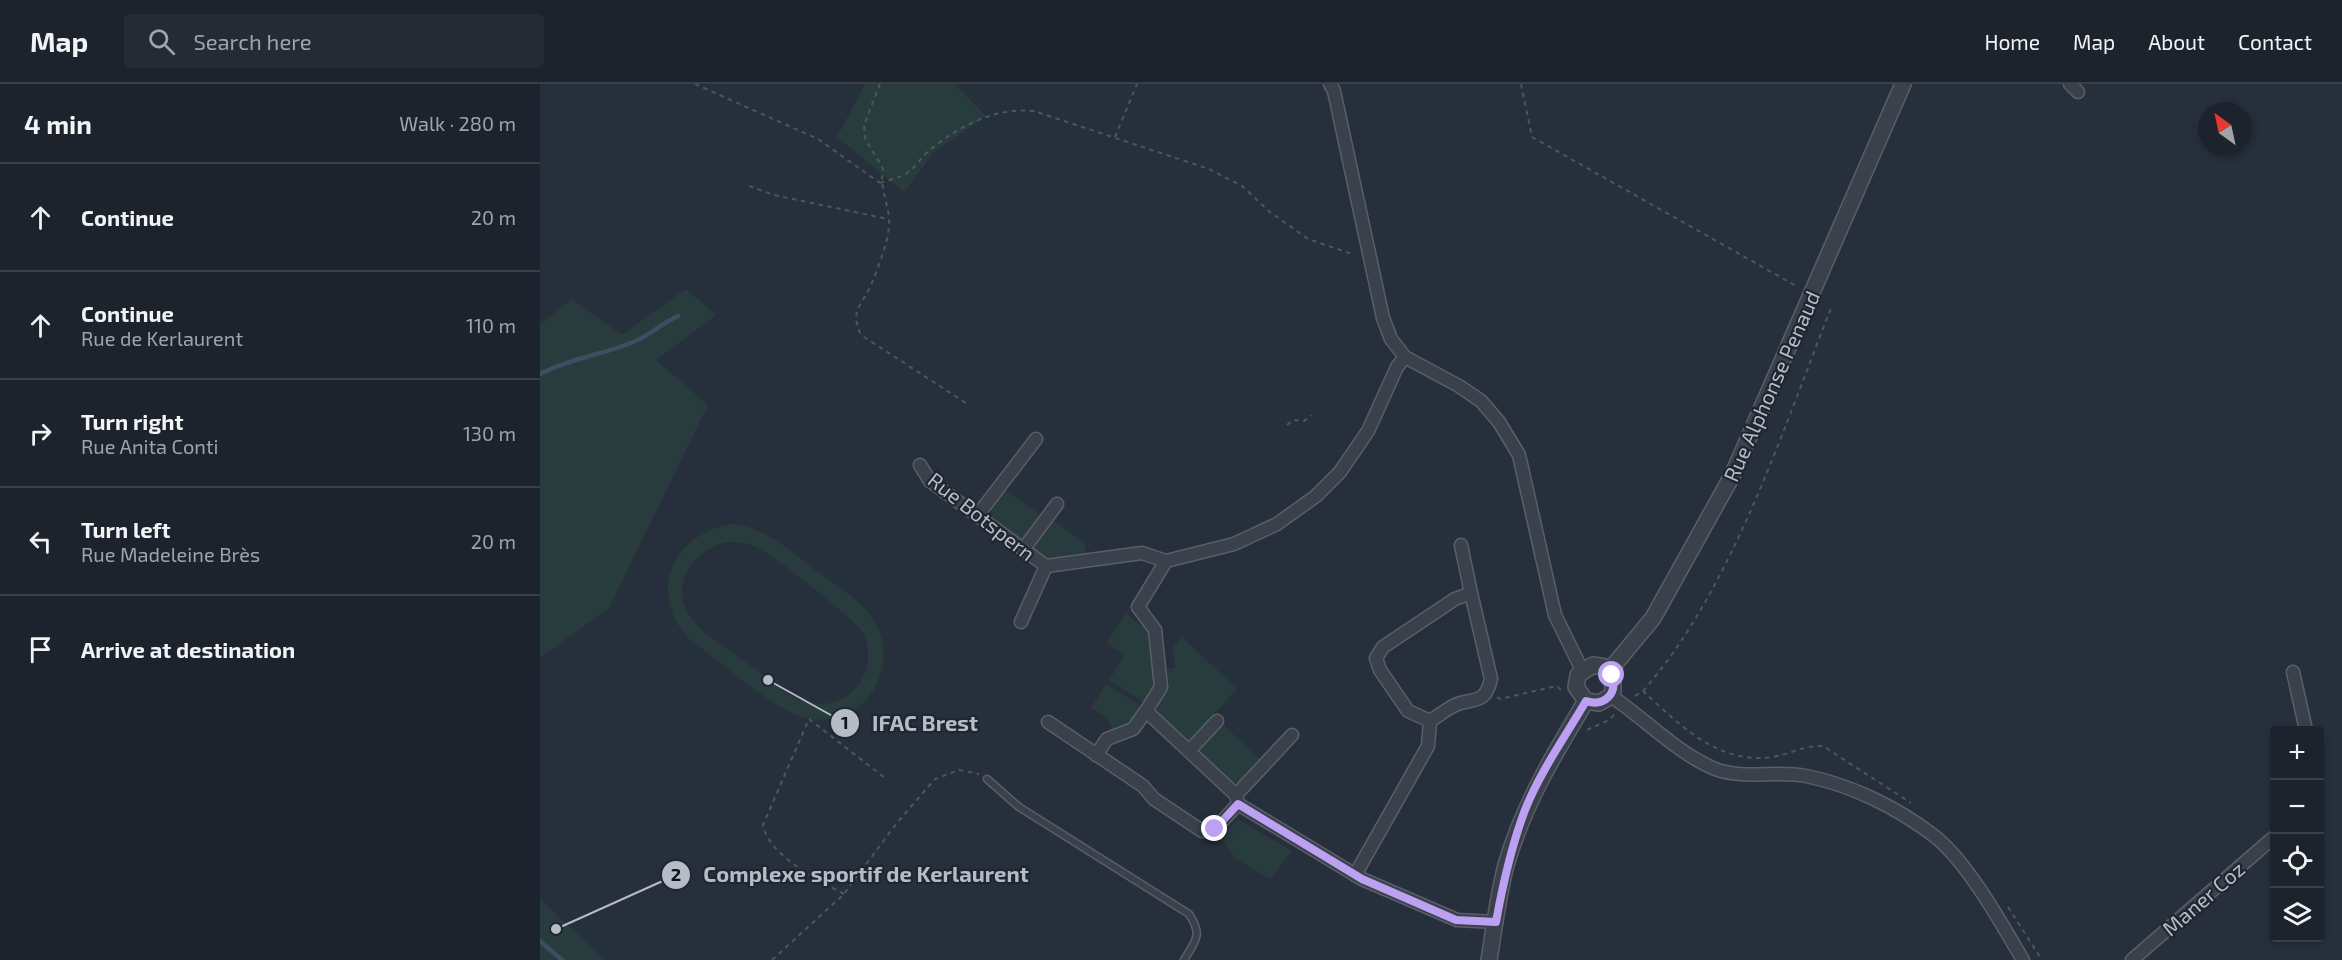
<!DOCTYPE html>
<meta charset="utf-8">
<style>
body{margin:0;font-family:"Exo 2",sans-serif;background:#252b34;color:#f1f3f6}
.controls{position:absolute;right:18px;bottom:18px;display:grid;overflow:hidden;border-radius:6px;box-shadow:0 3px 9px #0003}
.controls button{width:54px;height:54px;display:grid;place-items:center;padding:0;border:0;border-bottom:2px solid #3a4048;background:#1c232c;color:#f1f3f6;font:30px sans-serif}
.compass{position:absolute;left:1658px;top:18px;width:54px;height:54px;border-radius:50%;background:#1c232c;box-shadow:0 3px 9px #0003;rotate:327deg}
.stop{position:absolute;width:18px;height:18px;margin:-14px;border:4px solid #bca0f2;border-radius:50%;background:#fff}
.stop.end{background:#bca0f2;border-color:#fff;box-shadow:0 2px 6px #0008}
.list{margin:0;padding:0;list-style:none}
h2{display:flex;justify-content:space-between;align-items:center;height:78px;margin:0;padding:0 24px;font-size:26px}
h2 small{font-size:20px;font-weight:400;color:#a0a4a9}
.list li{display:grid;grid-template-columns:39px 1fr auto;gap:18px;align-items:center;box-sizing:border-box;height:108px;padding:0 24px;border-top:2px solid #3a4048}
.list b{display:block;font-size:22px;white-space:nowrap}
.list p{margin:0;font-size:20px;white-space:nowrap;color:#a0a4a9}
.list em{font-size:20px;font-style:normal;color:#a0a4a9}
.icon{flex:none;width:33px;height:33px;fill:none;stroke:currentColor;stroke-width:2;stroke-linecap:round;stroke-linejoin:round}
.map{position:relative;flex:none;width:1802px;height:876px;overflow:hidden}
header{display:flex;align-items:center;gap:36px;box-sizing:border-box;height:84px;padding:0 30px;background:#1c232c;border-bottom:2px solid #3a4048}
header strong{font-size:28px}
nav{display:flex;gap:33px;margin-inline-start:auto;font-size:21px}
.search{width:420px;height:54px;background:#252b34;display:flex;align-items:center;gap:15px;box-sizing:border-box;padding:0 21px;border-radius:6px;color:#a0a4a9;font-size:22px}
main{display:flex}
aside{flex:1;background:#1c232c}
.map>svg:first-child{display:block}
.green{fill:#293c3d;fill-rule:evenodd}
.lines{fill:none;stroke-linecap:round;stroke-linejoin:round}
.stream{stroke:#3e4d62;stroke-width:4.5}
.service-casing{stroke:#585f69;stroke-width:9}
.minor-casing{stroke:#585f69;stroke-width:15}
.tertiary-casing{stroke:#585f69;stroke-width:18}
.path{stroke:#48595b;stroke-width:2;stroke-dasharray:4.5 4.5;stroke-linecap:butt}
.service{stroke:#3a414b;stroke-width:6}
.minor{stroke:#3a414b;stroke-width:12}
.tertiary{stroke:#3a414b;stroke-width:15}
.route{stroke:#bca0f2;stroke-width:8}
.labels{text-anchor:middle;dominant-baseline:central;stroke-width:4.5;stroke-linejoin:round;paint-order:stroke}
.street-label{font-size:21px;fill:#b6bcc6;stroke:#1f2630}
.leader{fill:none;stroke:#b6bcc6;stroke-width:2}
.callout-dot{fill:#b6bcc6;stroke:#1f2630;stroke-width:2}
.mark-label{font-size:18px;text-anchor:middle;font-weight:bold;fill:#111}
.callout-label{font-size:22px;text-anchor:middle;font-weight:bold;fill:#b6bcc6;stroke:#1f2630;stroke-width:4.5;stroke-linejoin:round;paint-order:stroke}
</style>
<header>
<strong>Map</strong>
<div class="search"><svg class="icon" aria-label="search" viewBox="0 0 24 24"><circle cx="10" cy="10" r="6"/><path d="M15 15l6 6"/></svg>Search here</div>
<nav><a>Home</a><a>Map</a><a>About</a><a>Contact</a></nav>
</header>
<main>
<aside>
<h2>4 min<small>Walk · 280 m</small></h2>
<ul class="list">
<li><svg class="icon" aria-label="ahead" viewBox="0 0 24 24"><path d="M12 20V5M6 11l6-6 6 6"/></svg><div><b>Continue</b></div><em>20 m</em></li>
<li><svg class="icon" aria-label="ahead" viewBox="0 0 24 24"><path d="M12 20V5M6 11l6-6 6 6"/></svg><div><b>Continue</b><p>Rue de Kerlaurent</p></div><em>110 m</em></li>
<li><svg class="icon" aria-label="right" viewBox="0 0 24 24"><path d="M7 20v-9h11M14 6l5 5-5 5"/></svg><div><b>Turn right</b><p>Rue Anita Conti</p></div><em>130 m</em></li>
<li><svg class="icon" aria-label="left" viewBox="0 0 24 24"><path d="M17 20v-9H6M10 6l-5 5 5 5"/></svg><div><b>Turn left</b><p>Rue Madeleine Brès</p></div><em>20 m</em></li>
<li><svg class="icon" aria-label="arrive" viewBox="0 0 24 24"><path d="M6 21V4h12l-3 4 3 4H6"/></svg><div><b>Arrive at destination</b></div></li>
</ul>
</aside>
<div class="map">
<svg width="1802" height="876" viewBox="0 0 1802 876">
<rect width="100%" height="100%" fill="#262f3b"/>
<g class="green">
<polygon points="325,0 415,0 446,32 393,69 364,108 297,53"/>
<polygon points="146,205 176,231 116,276 168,321 69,524 0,574 0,240 32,215 82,251"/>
<polygon points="465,406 500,431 483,454 477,454 452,436 451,425"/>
<polygon points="513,436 544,459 546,469 505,474 496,467 494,460"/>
<path d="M192,440C225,443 248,465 274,485C291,498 313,511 327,527C353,556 347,600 318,624C304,635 278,639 261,633C230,622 178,576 149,555C107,509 131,450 192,440ZM185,458C196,458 206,458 216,463C232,470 315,535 323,549C331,565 330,585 319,600C310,613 296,620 280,620C253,621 231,596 210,581C191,567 163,552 150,532C129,499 153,469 185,458Z"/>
<polygon points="586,529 608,548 614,602 603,618 569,596 585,571 567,559"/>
<polygon points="642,553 697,605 651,655 645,656 618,631 617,621 627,606 629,597 626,596 625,585 635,584 633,563"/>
<polygon points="566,600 601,622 588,641 572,646 568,635 551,624"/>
<polygon points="682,640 720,675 698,699 693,699 661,670 660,664"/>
<polygon points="698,735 752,767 730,795 696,775 680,754"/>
<polygon points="0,815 65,876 0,876"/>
</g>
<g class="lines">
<g class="stream">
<path d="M0,290C30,274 63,271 93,258C109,252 122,239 138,232"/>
<polyline points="0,857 22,876"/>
</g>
<g class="service-casing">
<path id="service" d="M447,695L479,723L649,830C663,851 656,856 644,876"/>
</g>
<g class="minor-casing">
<g id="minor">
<polyline points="790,0 794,7 843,234 851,255 865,273 919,302 941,317 959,338 979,371 1015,531 1042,586"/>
<polyline points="1530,0 1538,8"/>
<polyline points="380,381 390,397 506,482 602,469 626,477 694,460 737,440 776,412 800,388 828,347 857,283 865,273"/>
<polyline points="437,432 496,355"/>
<polyline points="921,461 931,509"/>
<polyline points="483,466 517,420"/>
<polyline points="626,477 598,523 615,546 621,603 606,627 696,711 698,720 822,795 917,836 956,838"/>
<polyline points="481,538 506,482"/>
<polyline points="1753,588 1766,646"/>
<path d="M1073,607L1071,612C1105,635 1137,669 1175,685C1204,696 1236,686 1266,692C1311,701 1356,723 1393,751C1427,777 1461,839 1483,876"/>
<polyline points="508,638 603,702 614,715 662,747 675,745 698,720"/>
<polyline points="649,667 677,637"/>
<polyline points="556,671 567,655 593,645 606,627"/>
<polyline points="696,711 752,651"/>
<path d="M815,791L888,662L890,637C898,632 907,625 915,621C935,613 945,621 951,595L931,509L915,515L843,563L836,574L840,586L868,627L890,637"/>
<polyline points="1592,876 1734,753"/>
</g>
</g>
<g class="tertiary-casing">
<g id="tertiary">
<polyline points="1069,587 1113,534 1192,392 1363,0"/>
<polyline points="1071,612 1059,619 1046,617 1036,603 1038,591 1053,581 1065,583 1073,591 1073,607"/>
<path d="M949,876C954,845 958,812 966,781C983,722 1014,670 1046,617"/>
</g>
</g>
<g class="path">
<polyline points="155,0 278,55 340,99"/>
<path d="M340,0L324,41L325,54L343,85C339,107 351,124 349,143C347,161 338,184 331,201C322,222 309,226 321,251L429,321"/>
<polyline points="981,0 992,53 1258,203"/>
<polyline points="575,53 597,0"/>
<path d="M340,99C348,96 360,94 367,89C376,83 382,72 390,66C419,42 456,23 494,27L669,85L702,102L730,128L768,155L815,171"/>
<polyline points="209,102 234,111 348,135"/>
<polyline points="747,341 753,336 764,337 771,331"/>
<path d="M1103,607C1191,507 1242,348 1291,224"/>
<path d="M1095,612L1103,607C1140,641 1178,681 1233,673C1250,670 1265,661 1283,662L1371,719"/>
<polyline points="957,613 960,615 1017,602 1022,607"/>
<polyline points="1047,646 1069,636 1075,630"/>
<polyline points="274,794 277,788"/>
<path d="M304,810C278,796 228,771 223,741L269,635L345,694"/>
<polyline points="1468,823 1502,876"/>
<polyline points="232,876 304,810 356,740 395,695 419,686 439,690"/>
</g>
<use href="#service" class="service"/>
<use href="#minor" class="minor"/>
<use href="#tertiary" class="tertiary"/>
</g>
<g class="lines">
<path class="route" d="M675,745L698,720L822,795L916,836L956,838C963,799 971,763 985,726C1000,688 1025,653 1046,617C1064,623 1078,610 1072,591"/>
</g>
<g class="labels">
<g class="street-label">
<text transform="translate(1231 302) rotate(-66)">Rue Alphonse Penaud</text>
<text transform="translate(442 432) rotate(38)">Rue Botspern</text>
<text transform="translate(1663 814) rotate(-41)">Maner Coz</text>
</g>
</g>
<path class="leader" d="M228 596L305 639M16 845L136 791"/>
<g class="callout-dot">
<circle cx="228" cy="596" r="6"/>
<circle cx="16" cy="845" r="6"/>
<circle cx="305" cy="639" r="15"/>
<circle cx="136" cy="791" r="15"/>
</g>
<g class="mark-label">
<text x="305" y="645">1</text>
<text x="136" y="797">2</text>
</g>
<g class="callout-label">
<text x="385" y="647">IFAC Brest</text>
<text x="326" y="798">Complexe sportif de Kerlaurent</text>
</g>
</svg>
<div class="controls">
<button>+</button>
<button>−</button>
<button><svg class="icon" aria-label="locate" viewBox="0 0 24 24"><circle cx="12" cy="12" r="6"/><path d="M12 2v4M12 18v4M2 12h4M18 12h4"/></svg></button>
<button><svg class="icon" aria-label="layers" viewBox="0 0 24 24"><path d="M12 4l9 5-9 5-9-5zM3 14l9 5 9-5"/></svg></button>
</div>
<svg class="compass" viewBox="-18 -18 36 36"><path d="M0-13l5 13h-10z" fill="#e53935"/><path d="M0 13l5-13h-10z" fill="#a0a4a9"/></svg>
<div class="stop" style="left:1072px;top:591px"></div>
<div class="stop end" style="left:675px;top:745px"></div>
</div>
</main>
